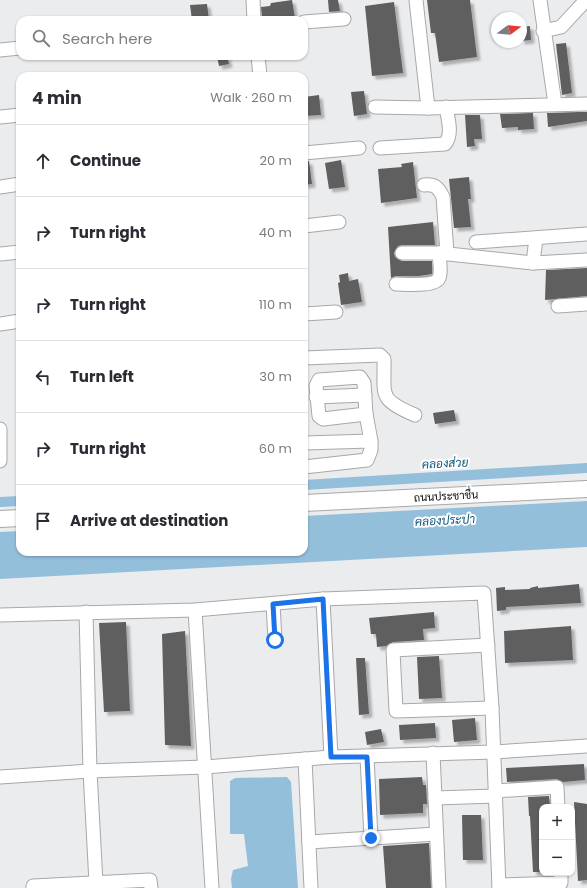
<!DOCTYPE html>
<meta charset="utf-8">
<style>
body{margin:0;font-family:Poppins,Sarabun,sans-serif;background:#f2f2f3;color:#2b2b33}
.controls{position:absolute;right:12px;bottom:12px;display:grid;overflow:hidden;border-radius:8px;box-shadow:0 1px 3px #0004}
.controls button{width:36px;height:36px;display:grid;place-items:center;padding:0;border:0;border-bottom:1px solid #e1e1e2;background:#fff;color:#2b2b33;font:20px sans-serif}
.compass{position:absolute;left:491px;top:12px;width:36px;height:36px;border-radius:50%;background:#fff;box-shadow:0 1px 3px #0004;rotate:74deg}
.stop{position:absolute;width:12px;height:12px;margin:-9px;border:3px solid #1a73e8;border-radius:50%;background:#fff}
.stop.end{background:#1a73e8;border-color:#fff;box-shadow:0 1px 4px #0008}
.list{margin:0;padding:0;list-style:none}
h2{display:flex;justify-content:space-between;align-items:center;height:52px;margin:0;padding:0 16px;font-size:17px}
h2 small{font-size:13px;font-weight:400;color:#7c7c81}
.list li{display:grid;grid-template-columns:26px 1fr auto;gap:12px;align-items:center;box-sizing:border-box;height:72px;padding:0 16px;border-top:1px solid #e1e1e2}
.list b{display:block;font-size:15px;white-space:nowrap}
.list em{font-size:13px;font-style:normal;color:#7c7c81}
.icon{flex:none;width:22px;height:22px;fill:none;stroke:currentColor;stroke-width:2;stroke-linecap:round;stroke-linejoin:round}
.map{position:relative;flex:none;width:587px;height:888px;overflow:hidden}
.search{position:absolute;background:#fff;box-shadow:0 1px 3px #0004;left:16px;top:16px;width:292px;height:44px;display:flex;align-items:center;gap:10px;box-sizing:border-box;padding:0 14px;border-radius:12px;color:#7c7c81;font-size:15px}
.panel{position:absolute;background:#fff;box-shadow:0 1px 3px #0004;left:16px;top:72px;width:292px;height:484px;border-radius:12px}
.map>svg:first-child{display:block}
.water{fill:#94bfdb}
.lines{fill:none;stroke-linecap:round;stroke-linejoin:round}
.canal{stroke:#94bfdb;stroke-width:10}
.building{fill:#5f5e60;filter:url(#shadow)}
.minor-casing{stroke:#a8a8ab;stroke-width:15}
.major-casing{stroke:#a8a8ab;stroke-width:18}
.minor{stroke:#fff;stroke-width:13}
.major{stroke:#fff;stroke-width:16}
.route{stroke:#1a73e8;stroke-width:5}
.labels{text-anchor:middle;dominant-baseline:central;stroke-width:4;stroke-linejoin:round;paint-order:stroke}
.street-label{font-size:11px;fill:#111112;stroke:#fff}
.water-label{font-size:12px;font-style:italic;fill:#0e587d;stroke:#fff}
</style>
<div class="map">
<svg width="587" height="888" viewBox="0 0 587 888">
<defs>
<filter id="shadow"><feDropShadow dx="3.5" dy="3.5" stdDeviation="1" flood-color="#0004"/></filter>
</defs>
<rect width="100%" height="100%" fill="#ebecee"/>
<g class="water">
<polygon points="587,501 587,547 0,579 0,532 20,531 20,552 304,552 304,516"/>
<polygon points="287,777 291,782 298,888 232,888 231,879 233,870 248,866 244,834 230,834 230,781 235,778"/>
</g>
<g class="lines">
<g class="canal">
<polyline points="304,485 587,468"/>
<polyline points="0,502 20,501"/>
</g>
</g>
<g class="building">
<polygon points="292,0 295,18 262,20 261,7 270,6 271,3"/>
<polygon points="328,0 338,0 340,11 329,12"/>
<polygon points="427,0 470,0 477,57 439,62 435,33 431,33"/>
<polygon points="394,2 403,73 372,76 365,6"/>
<polygon points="207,4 209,20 192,20 190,5"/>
<polygon points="530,26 531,40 521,41 521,27"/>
<polygon points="566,43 572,93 562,95 556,44"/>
<polygon points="217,56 227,56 229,64 219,66"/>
<polygon points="364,91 367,114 354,116 351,92"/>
<polygon points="319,95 321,115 304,116 304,97"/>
<polygon points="579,112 587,112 587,121 548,127 547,113"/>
<polygon points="533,113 534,129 518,130 518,127 502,128 500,114"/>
<polygon points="465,115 480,115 482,139 474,139 475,146 467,147"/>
<polygon points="341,160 345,187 329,189 325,163"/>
<polygon points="304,161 309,161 312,184 304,185"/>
<polygon points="413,162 417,198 381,203 378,169 402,167 401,164"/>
<polygon points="469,177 471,199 468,199 471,227 454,228 449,179"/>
<polygon points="433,222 435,245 402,245 398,246 394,253 395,257 402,261 432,261 432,274 419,276 396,276 391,278 388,227"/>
<polygon points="587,268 587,296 545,300 546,270"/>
<polygon points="348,273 349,281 358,279 362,302 341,305 338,283 340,282 339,275"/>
<polygon points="454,410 456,421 435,424 433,413"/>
<polygon points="579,584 581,603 506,607 506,610 497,611 496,588 505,587 505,590 530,589 530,588 538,586 538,588"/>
<polygon points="434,612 435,628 423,629 424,640 393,642 386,646 377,647 376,634 371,634 369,618"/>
<polygon points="126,622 130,711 104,712 99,623"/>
<polygon points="571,626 573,660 505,663 504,631"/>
<polygon points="185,631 191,746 165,745 162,634"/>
<polygon points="439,656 442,698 419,699 417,657"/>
<polygon points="356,658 365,658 369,714 359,715"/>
<polygon points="475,718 477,740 454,742 452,720"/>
<polygon points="435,723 436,738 400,740 399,725"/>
<polygon points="381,729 384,742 367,745 365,732"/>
<polygon points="584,764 585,780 563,782 556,779 507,782 506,768"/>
<polygon points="422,777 423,785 426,785 427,804 423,804 423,813 380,815 379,779"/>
<polygon points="549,796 550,807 542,807 542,872 533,872 530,816 529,816 528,797"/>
<polygon points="574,802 587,804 587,880 578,881"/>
<polygon points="462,815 481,815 483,860 463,860"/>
<polygon points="429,843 431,888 386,888 383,846"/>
</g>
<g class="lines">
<g class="minor-casing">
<g id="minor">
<polyline points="253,0 254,20"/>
<polyline points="416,0 428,108 587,104"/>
<polyline points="540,0 555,104"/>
<polyline points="304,22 344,19"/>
<polyline points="543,31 561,27 586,0"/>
<polyline points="0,50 20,48"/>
<polyline points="258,56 260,76"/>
<polyline points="375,107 428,108"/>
<polyline points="0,117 20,115"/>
<path d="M380,148L445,144C453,134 448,119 446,107"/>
<polyline points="304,153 359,148"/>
<path d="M424,185C435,184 438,187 443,197L447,253"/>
<polyline points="0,187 20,184"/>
<polyline points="304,226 339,222"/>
<polyline points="476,242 587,234"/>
<polyline points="402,253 439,253"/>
<polyline points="0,254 20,252"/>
<polyline points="533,263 536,238"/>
<path d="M396,284C405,284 435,287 439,278C442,272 439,260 439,253L533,263L587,260"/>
<polyline points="558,306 587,304"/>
<polyline points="304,314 336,312"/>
<polyline points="0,324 20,321"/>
<path d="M304,358L380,355L384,359C385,395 377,399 415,415"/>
<polygon points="360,377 364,383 366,414 323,419 319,416 316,386 319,380"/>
<polyline points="316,397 365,395"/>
<polyline points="366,414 371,441"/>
<polyline points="0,429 0,461"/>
<polyline points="304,443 371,441 371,450 367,460 304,467"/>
<polyline points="323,599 331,757"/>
<polyline points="273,604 275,640"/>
<polyline points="195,610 212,888"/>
<polyline points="86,612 90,771 96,883"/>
<polyline points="0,615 195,610 323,599 484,593 492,708 499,888"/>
<polyline points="488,645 393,650 396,711 492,708"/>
<polyline points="433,753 439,888"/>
<polyline points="367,757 371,838"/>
<polyline points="305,759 311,888"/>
<polyline points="0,777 90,771 205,767 331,757 494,752 587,746"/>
<polyline points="495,791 557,787 558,807"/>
<polyline points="435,798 496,796"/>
<polyline points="309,842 436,834"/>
<polyline points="499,885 561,883 561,873"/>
<polyline points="33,888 33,886 150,880 151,888"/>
</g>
</g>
<g class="major-casing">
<g id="major">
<polyline points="304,503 587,489"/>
<polyline points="0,519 20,518"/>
</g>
</g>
<use href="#minor" class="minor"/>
<use href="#major" class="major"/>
</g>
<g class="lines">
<polyline class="route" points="275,640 273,604 323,599 331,757 367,757 371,838"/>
</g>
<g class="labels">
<g class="street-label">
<text transform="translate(446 496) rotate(-3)">ถนนประชาชื่น</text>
</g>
<g class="water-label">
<text transform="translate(445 463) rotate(-3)">คลองส่วย</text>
<text transform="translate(445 520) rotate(-3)">คลองประปา</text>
</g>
</g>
</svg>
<div class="controls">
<button>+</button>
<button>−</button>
</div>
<svg class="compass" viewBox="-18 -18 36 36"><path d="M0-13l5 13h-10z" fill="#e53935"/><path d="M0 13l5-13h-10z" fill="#7c7c81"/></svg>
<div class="stop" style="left:275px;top:640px"></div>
<div class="stop end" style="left:371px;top:838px"></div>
<div class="search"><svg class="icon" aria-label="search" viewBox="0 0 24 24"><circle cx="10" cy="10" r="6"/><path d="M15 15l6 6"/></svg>Search here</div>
<section class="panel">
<h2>4 min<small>Walk · 260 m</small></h2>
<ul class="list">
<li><svg class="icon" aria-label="ahead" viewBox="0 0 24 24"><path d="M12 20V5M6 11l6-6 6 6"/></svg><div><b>Continue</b></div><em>20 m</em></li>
<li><svg class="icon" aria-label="right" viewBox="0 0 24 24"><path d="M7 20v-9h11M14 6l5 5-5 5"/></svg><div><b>Turn right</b></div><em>40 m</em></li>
<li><svg class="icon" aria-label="right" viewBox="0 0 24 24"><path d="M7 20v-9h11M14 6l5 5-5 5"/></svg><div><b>Turn right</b></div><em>110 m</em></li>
<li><svg class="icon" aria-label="left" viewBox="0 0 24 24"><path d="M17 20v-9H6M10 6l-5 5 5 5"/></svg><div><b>Turn left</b></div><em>30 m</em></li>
<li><svg class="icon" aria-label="right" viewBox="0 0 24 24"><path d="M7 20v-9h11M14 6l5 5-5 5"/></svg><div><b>Turn right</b></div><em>60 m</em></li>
<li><svg class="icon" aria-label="arrive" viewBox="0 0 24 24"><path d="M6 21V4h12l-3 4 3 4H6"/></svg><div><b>Arrive at destination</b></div></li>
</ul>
</section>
</div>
